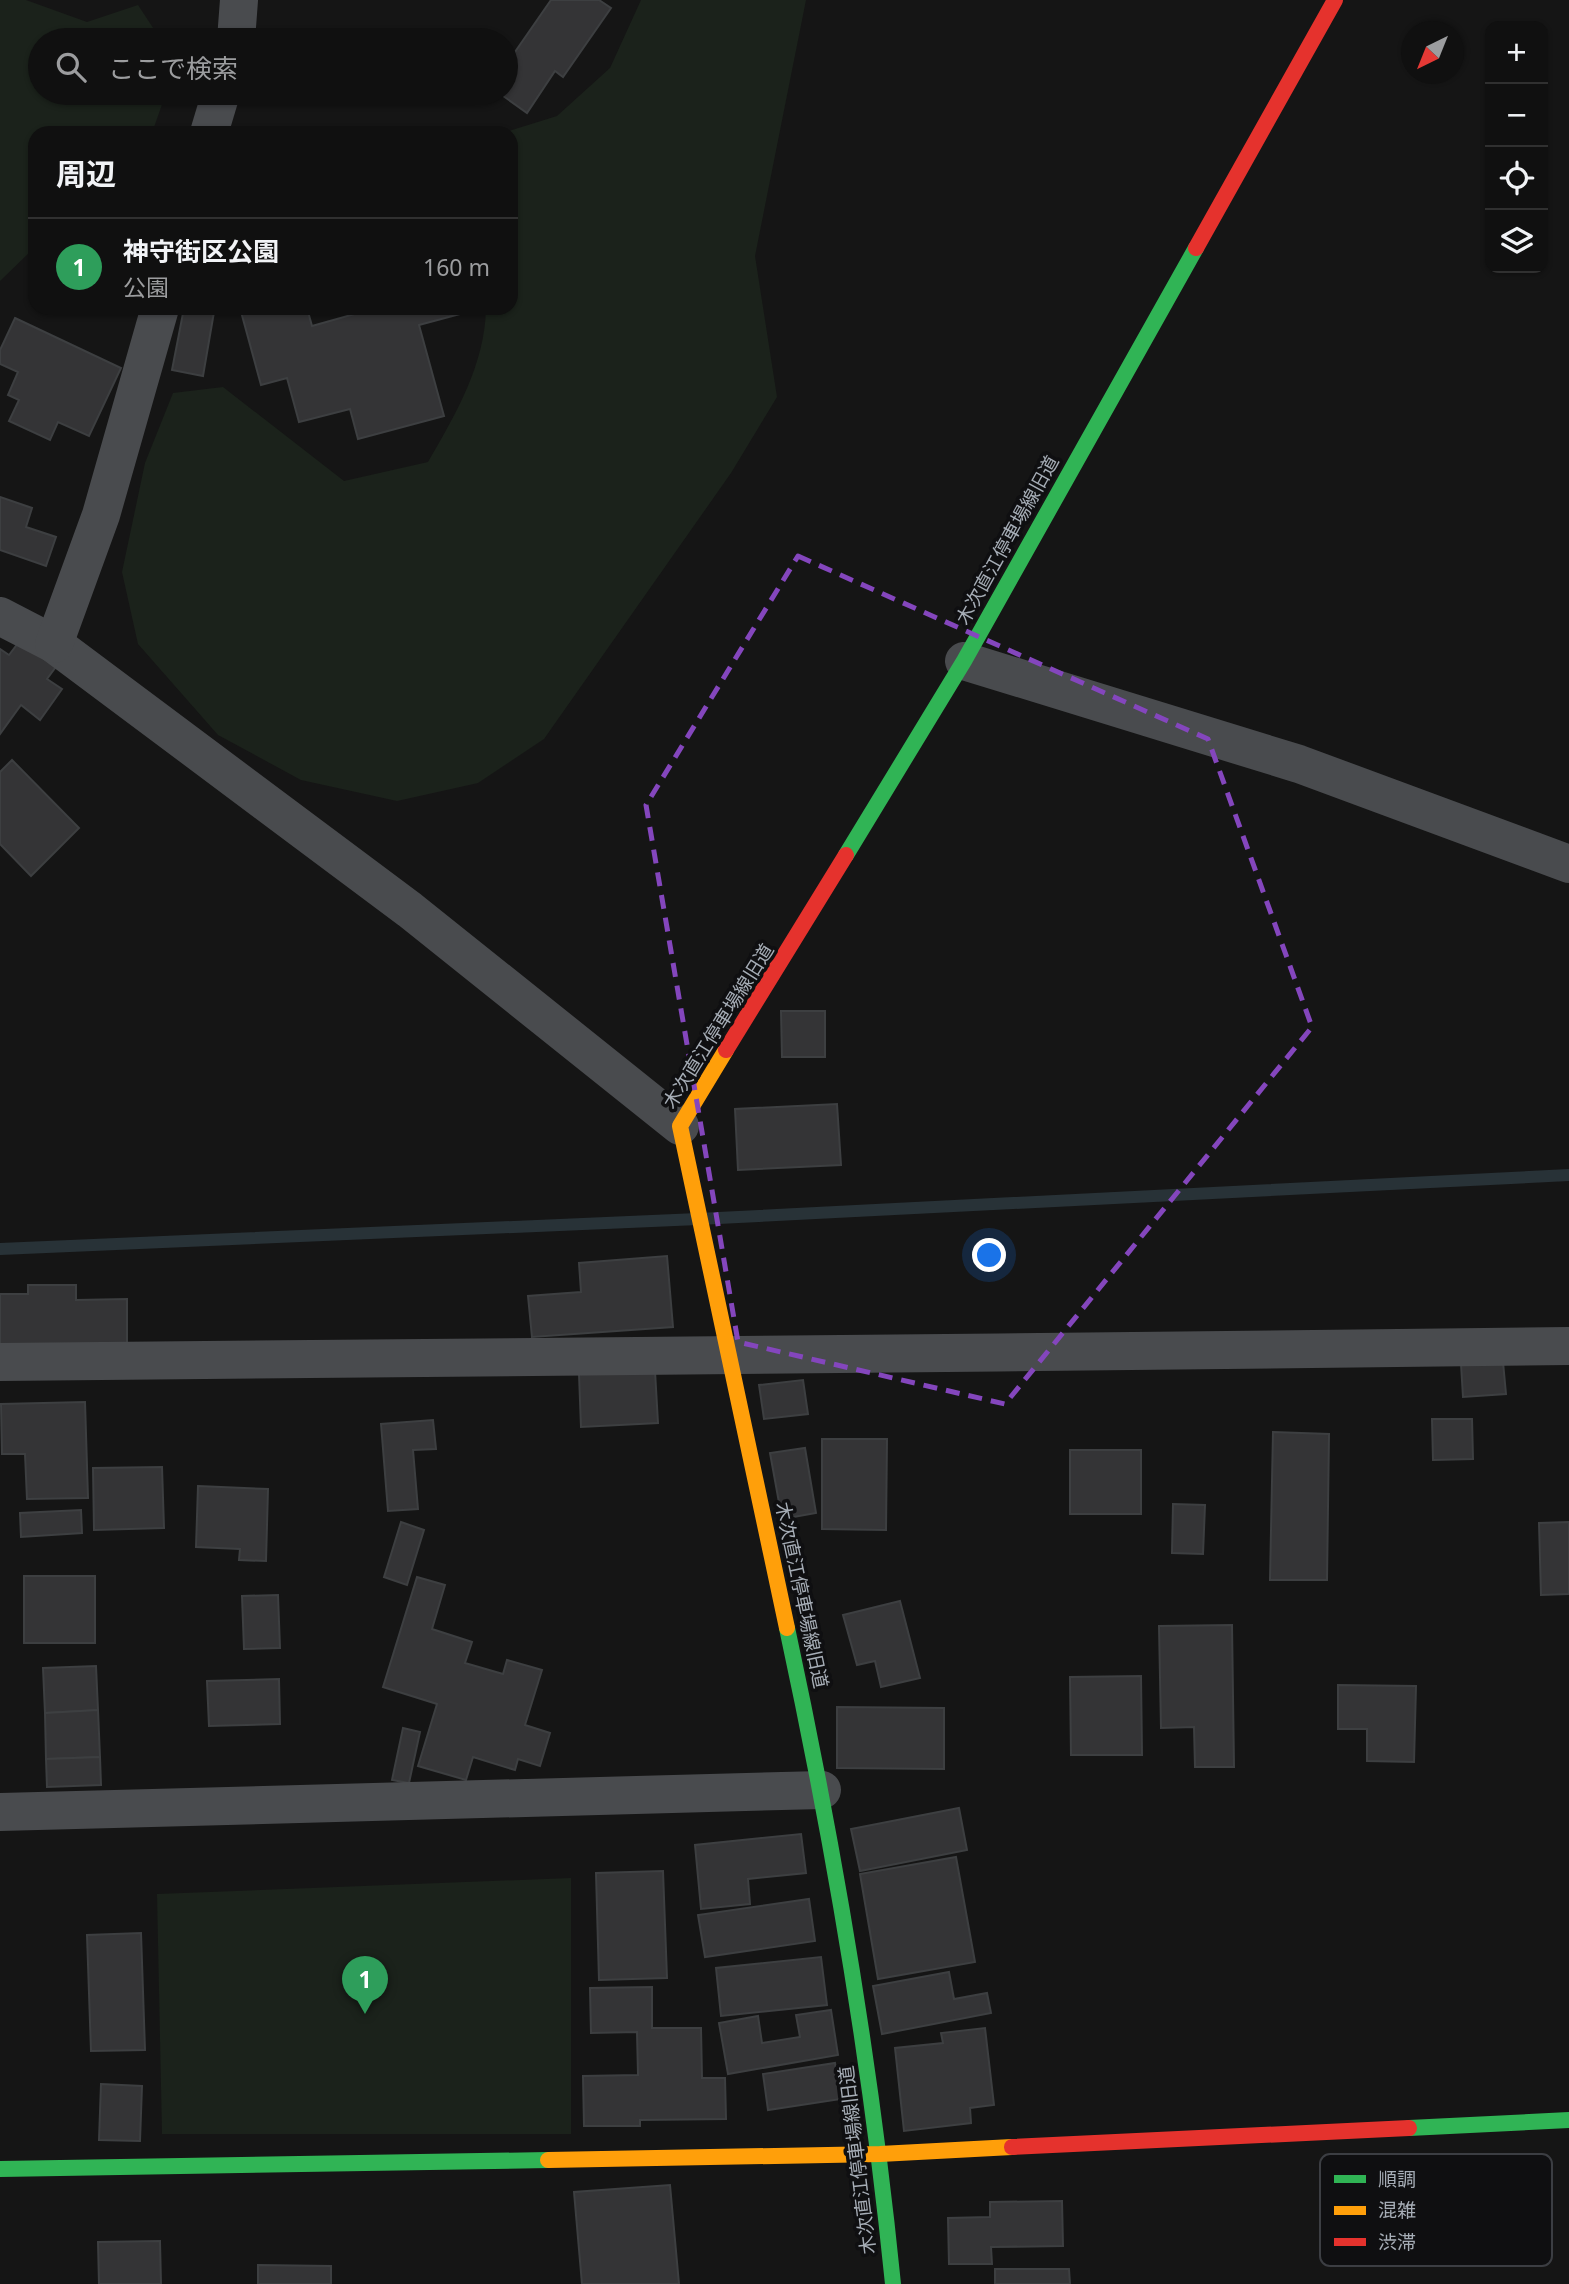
<!DOCTYPE html>
<html lang="ja">
<meta charset="utf-8">
<style>
body{margin:0;font-family:"Noto Sans","Noto Sans JP",sans-serif;background:#191919;color:#f1f3f6}
.controls{position:absolute;right:21px;top:21px;display:grid;overflow:hidden;border-radius:14px;box-shadow:0 2px 5px #0004}
.controls button{width:63px;height:63px;display:grid;place-items:center;padding:0;border:0;border-bottom:2px solid #303030;background:#101010;color:#f1f3f6;font:35px sans-serif}
.compass{position:absolute;left:1401px;top:21px;width:63px;height:63px;border-radius:50%;background:#101010;box-shadow:0 2px 5px #0004;rotate:223deg}
.you{position:absolute;left:990px;top:1256px;width:24px;height:24px;margin:-18px;border:5px solid #fff;border-radius:50%;background:#1a73e8;box-shadow:0 0 0 10px #1a73e833}
.badge{display:grid;place-items:center;width:46px;height:46px;border-radius:50%;background:#73787e;color:#fff;font-size:23px;font-weight:700}
.pin{position:absolute;translate:-50% -58px;filter:drop-shadow(0 2px 4px #0008)}
.pin::after{content:'';position:absolute;top:37px;width:24px;height:21px;background:inherit;clip-path:polygon(0 0,100% 0,50% 100%)}
.list{margin:0;padding:0;list-style:none}
h2{display:flex;justify-content:space-between;align-items:center;height:91px;margin:0;padding:0 28px;font-size:30px}
h2 small{font-size:23px;font-weight:400;color:#9c9d9f}
.list li{display:grid;grid-template-columns:46px 1fr auto;gap:21px;align-items:center;box-sizing:border-box;height:98px;padding:0 28px;border-top:2px solid #303030}
.list b{display:block;font-size:26px;white-space:nowrap}
.list p{margin:0;font-size:23px;white-space:nowrap;color:#9c9d9f}
.list em{font-size:23px;font-style:normal;color:#9c9d9f}
.icon{flex:none;width:38px;height:38px;fill:none;stroke:currentColor;stroke-width:2;stroke-linecap:round;stroke-linejoin:round}
.map{position:relative;flex:none;width:1569px;height:2284px;overflow:hidden}
.search{position:absolute;background:#101010;box-shadow:0 2px 5px #0004;left:28px;top:28px;width:490px;height:77px;display:flex;align-items:center;gap:18px;box-sizing:border-box;padding:0 24px;border-radius:38px;color:#9c9d9f;font-size:26px}
.panel{position:absolute;background:#101010;box-shadow:0 2px 5px #0004;left:28px;top:126px;width:490px;height:189px;border-radius:21px}
.map>svg:first-child{display:block}
.green{fill:#1b221b}
.lines{fill:none;stroke-linecap:round;stroke-linejoin:round}
.stream{stroke:#283237;stroke-width:12}
.building{fill:#343436;stroke:#3d3f41;stroke-width:2}
.street{stroke:#494b4e;stroke-width:38}
.fast{stroke:#30b455;stroke-width:16}
.slow{stroke:#ff9f0a;stroke-width:16}
.jam{stroke:#e5322d;stroke-width:16}
.marked{fill:none;stroke:#8446bd;stroke-width:5;stroke-dasharray:14 9;stroke-linejoin:round}
.labels{text-anchor:middle;dominant-baseline:central;stroke-width:7;stroke-linejoin:round;paint-order:stroke}
.street-label{font-size:19px;fill:#a6adb6;stroke:#0f0f11}
.key{fill:#0f0f11;stroke:#3c3e43;stroke-width:2}
.key-label{font-size:19px;fill:#a6adb6}
</style>
<div class="map">
<svg width="1569" height="2284" viewBox="0 0 1569 2284">
<rect width="100%" height="100%" fill="#151515"/>
<g class="green">
<polygon points="0,0 26,0 87,22 138,5 161,40 40,40 40,93 166,93 152,133 35,133 35,247 0,281"/>
<path d="M641,0H806L755,256L777,397L731,473L544,739L478,783L397,801L301,780L218,735L138,644L122,572L145,463L173,393L223,387L344,481L428,462C456,414 485,364 486,308H511V133H502L557,116L610,68Z"/>
<polygon points="571,1878 571,2134 162,2134 157,1894"/>
</g>
<g class="lines">
<polyline class="stream" points="0,1249 698,1219 1569,1175"/>
</g>
<g class="building">
<polygon points="551,0 599,0 611,8 563,77 555,71 527,113 499,93 506,93 506,65"/>
<polygon points="184,308 214,312 203,376 172,370"/>
<polygon points="240,308 307,308 312,326 376,308 470,308 471,311 419,325 444,416 358,439 350,409 299,422 287,378 261,385"/>
<polygon points="15,318 121,368 89,436 58,422 50,440 9,421 19,400 8,395 18,372 0,364 0,350"/>
<polygon points="0,497 32,508 26,527 56,537 46,566 0,550"/>
<polygon points="22,638 58,664 47,679 62,689 40,720 21,705 0,734 0,649 9,655"/>
<polygon points="12,760 79,828 31,876 0,844 0,772"/>
<polygon points="781,1011 825,1011 825,1057 782,1057"/>
<polygon points="837,1104 841,1165 738,1170 735,1109"/>
<polygon points="667,1256 673,1327 532,1337 528,1296 581,1292 579,1263"/>
<polygon points="28,1285 76,1285 76,1300 127,1299 127,1345 0,1345 0,1294 28,1294"/>
<polygon points="1503,1362 1506,1394 1463,1397 1461,1364"/>
<polygon points="655,1371 658,1423 581,1427 579,1374"/>
<polygon points="803,1380 808,1414 764,1419 759,1385"/>
<polygon points="85,1402 88,1498 27,1499 25,1454 2,1454 1,1404"/>
<polygon points="1432,1419 1472,1419 1473,1459 1433,1460"/>
<polygon points="433,1420 436,1449 413,1450 418,1509 388,1511 381,1424"/>
<polygon points="1273,1432 1329,1434 1327,1580 1270,1580"/>
<polygon points="822,1439 887,1439 886,1530 822,1529"/>
<polygon points="805,1448 816,1513 782,1519 770,1453"/>
<rect x="1070" y="1450" width="71" height="64"/>
<polygon points="162,1467 164,1528 94,1530 93,1468"/>
<polygon points="198,1486 268,1489 266,1561 239,1560 240,1549 196,1547"/>
<polygon points="1173,1504 1205,1505 1203,1554 1172,1553"/>
<polygon points="81,1510 82,1533 21,1537 20,1513"/>
<polygon points="401,1522 424,1530 407,1585 384,1577"/>
<polygon points="1569,1522 1569,1594 1541,1595 1539,1523"/>
<rect x="24" y="1576" width="71" height="67"/>
<polygon points="417,1577 445,1585 432,1629 472,1642 465,1663 503,1674 507,1660 542,1670 525,1725 550,1733 540,1766 518,1759 515,1770 473,1757 466,1780 418,1766 437,1704 383,1687"/>
<polygon points="278,1595 280,1648 244,1649 242,1596"/>
<polygon points="900,1601 920,1678 881,1687 875,1661 857,1665 843,1615"/>
<polygon points="1232,1625 1234,1767 1195,1767 1194,1727 1161,1728 1159,1626"/>
<polygon points="96,1666 98,1710 45,1713 43,1668"/>
<polygon points="1141,1676 1142,1755 1071,1755 1070,1677"/>
<polygon points="279,1679 280,1724 209,1726 207,1681"/>
<polygon points="1338,1685 1416,1686 1414,1762 1367,1761 1367,1729 1338,1729"/>
<polygon points="837,1707 944,1708 944,1769 837,1768"/>
<polygon points="98,1710 100,1757 46,1759 45,1713"/>
<polygon points="403,1728 420,1732 409,1783 392,1780"/>
<polygon points="100,1757 101,1785 47,1787 46,1759"/>
<polygon points="959,1808 967,1850 860,1871 851,1829"/>
<polygon points="801,1834 806,1873 748,1879 750,1904 701,1909 695,1845"/>
<polygon points="956,1857 975,1962 878,1979 860,1874"/>
<polygon points="663,1871 667,1978 599,1980 596,1873"/>
<polygon points="809,1899 815,1941 705,1957 698,1915"/>
<polygon points="141,1933 145,2050 91,2051 87,1935"/>
<polygon points="821,1957 827,2005 721,2016 716,1968"/>
<polygon points="949,1972 954,1999 987,1993 991,2013 882,2034 873,1986"/>
<polygon points="652,1987 652,2028 701,2028 702,2078 725,2078 726,2119 640,2120 640,2126 584,2126 583,2076 638,2075 637,2032 591,2033 590,1988"/>
<polygon points="831,2010 838,2055 728,2074 719,2023 758,2016 762,2043 800,2037 796,2015"/>
<polygon points="985,2028 994,2105 970,2108 971,2123 904,2131 895,2048 943,2043 941,2033"/>
<polygon points="835,2063 841,2099 768,2110 763,2074"/>
<polygon points="101,2084 142,2086 140,2141 99,2140"/>
<polygon points="670,2185 679,2284 582,2284 574,2192"/>
<polygon points="1062,2201 1063,2246 991,2247 992,2264 949,2264 948,2218 990,2217 990,2202"/>
<polygon points="160,2241 161,2284 99,2284 98,2242"/>
<polygon points="258,2265 331,2266 331,2284 258,2284"/>
<polygon points="995,2269 1069,2269 1070,2284 995,2284"/>
</g>
<g class="lines">
<g class="street">
<polyline points="236,40 239,0"/>
<polyline points="209,133 221,93"/>
<polyline points="0,616 54,644 410,910 680,1126"/>
<polyline points="54,644 101,515 160,308"/>
<polyline points="964,661 1299,764 1569,864"/>
<path d="M0,1362C523,1360 1046,1351 1569,1346"/>
<polyline points="0,1812 822,1790"/>
</g>
<g class="fast">
<polyline points="846,855 964,661 1196,248"/>
<path d="M787,1628C834,1846 871,2063 893,2284"/>
<polyline points="1409,2128 1569,2120"/>
<polyline points="0,2169 548,2160"/>
</g>
<g class="slow">
<polyline points="726,1050 680,1126 787,1628"/>
<polyline points="548,2160 880,2154 1012,2147"/>
</g>
<g class="jam">
<polyline points="1196,248 1335,0"/>
<polyline points="726,1050 846,855"/>
<polyline points="1012,2147 1409,2128"/>
</g>
</g>
<path class="marked" d="M798,556L1208,739L1312,1027L1005,1404L738,1342L646,805Z"/>
<g class="labels">
<g class="street-label">
<text transform="translate(1007 540) rotate(-61)">木次直江停車場線旧道</text>
<text transform="translate(718 1026) rotate(-58)">木次直江停車場線旧道</text>
<text transform="translate(802 1595) rotate(78)">木次直江停車場線旧道</text>
<text transform="translate(857 2160) rotate(-97)">木次直江停車場線旧道</text>
</g>
</g>
<rect x="1320" y="2154" width="232" height="112" rx="10" class="key"/>
<rect x="1334" y="2175" width="32" height="8" fill="#30b455"/>
<rect x="1334" y="2206" width="32" height="9" fill="#ff9f0a"/>
<rect x="1334" y="2238" width="32" height="8" fill="#e5322d"/>
<g class="key-label">
<text x="1378" y="2186">順調</text>
<text x="1378" y="2217">混雑</text>
<text x="1378" y="2249">渋滞</text>
</g>
</svg>
<div class="controls">
<button>+</button>
<button>−</button>
<button><svg class="icon" aria-label="locate" viewBox="0 0 24 24"><circle cx="12" cy="12" r="6"/><path d="M12 2v4M12 18v4M2 12h4M18 12h4"/></svg></button>
<button><svg class="icon" aria-label="layers" viewBox="0 0 24 24"><path d="M12 4l9 5-9 5-9-5zM3 14l9 5 9-5"/></svg></button>
</div>
<svg class="compass" viewBox="-18 -18 36 36"><path d="M0-13l5 13h-10z" fill="#e53935"/><path d="M0 13l5-13h-10z" fill="#9c9d9f"/></svg>
<div class="you"></div>
<div class="pin badge" style="left:365px;top:2014px;background:#2e9e5b">1</div>
<div class="search"><svg class="icon" aria-label="search" viewBox="0 0 24 24"><circle cx="10" cy="10" r="6"/><path d="M15 15l6 6"/></svg>ここで検索</div>
<section class="panel">
<h2>周辺<small></small></h2>
<ul class="list">
<li><span class="badge" style="background:#2e9e5b">1</span><div><b>神守街区公園</b><p>公園</p></div><em>160 m</em></li>
</ul>
</section>
</div>
